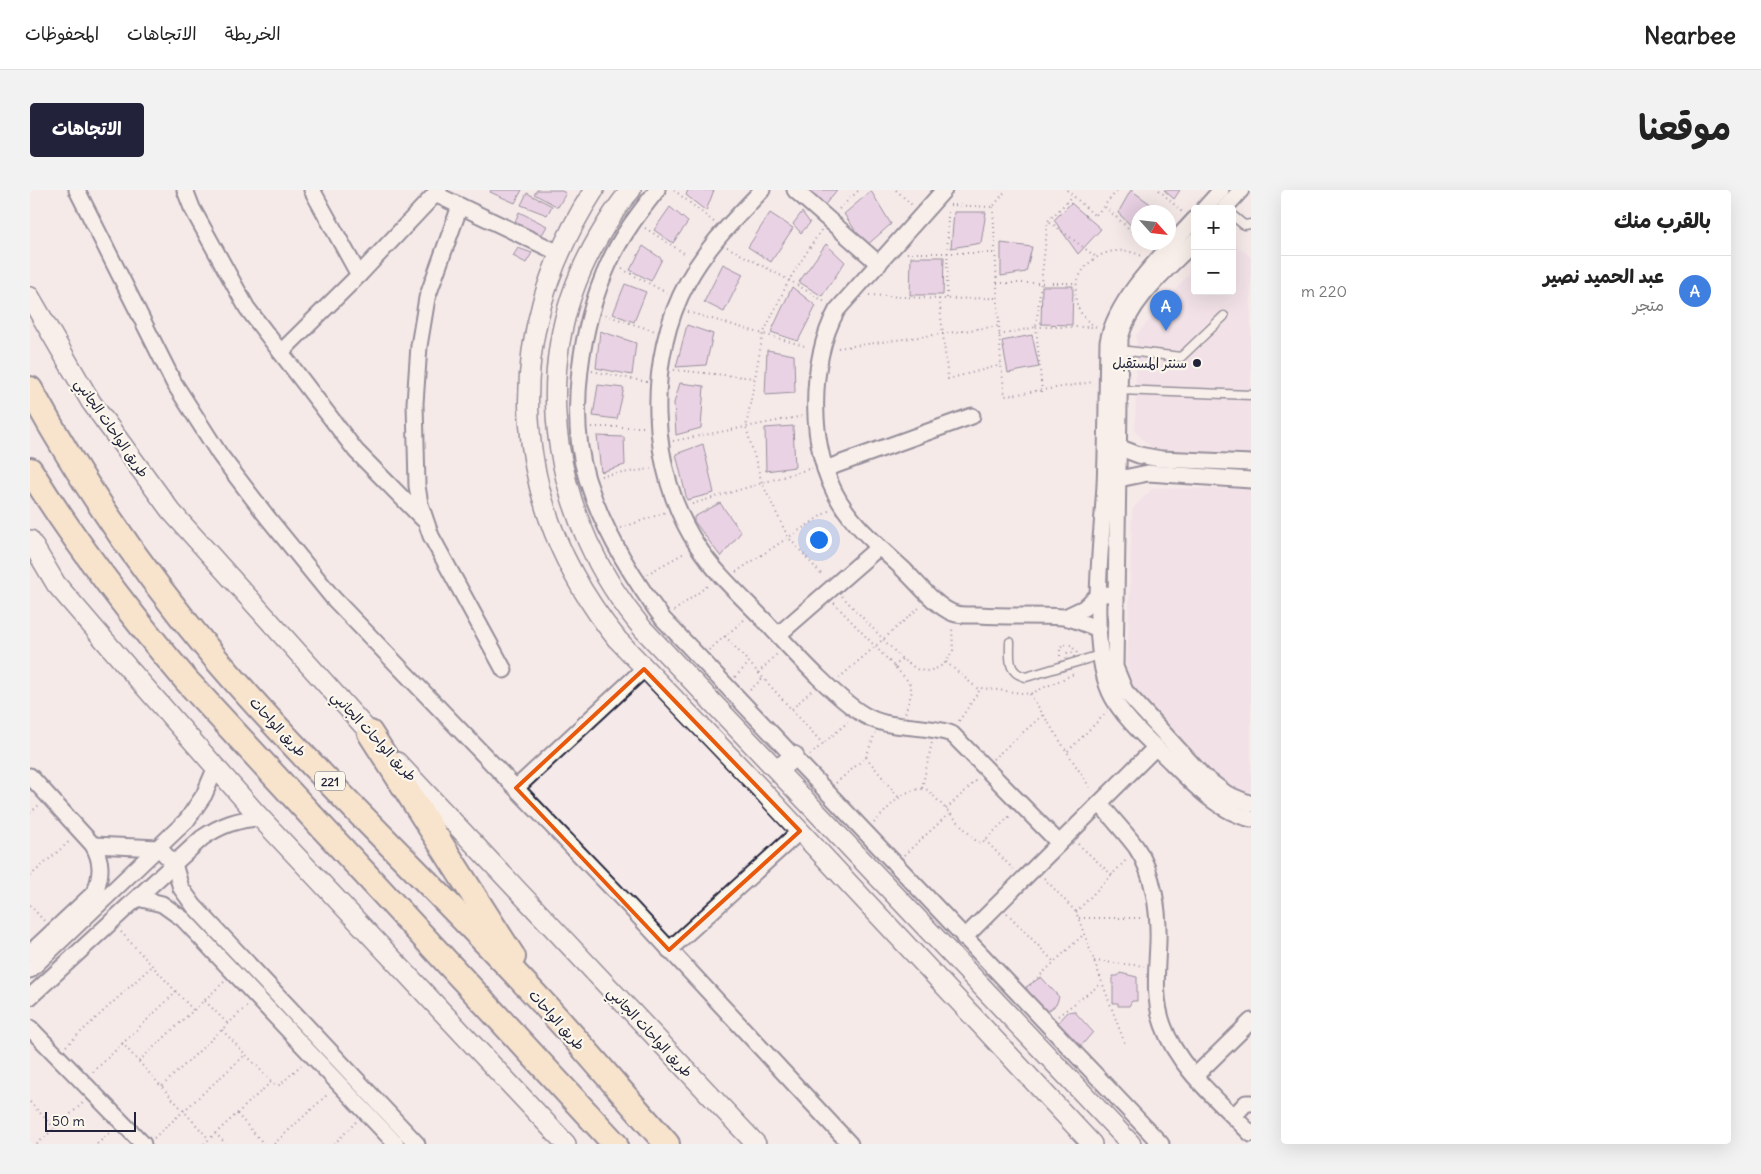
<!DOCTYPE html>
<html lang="ar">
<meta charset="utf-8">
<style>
body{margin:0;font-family:Delius,"Playpen Sans Arabic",sans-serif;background:#f2f2f2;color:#222;direction:rtl}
.controls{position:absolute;right:15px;top:15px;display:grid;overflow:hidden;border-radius:5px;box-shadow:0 5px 20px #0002}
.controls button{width:45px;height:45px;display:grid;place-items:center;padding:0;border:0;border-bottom:1px solid #e0e0e0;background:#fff;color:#222;font:25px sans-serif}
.compass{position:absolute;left:1101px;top:15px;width:45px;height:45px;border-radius:50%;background:#fff;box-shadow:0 5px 20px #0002;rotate:117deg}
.scale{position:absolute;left:15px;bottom:12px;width:91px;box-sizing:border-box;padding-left:5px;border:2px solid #22223b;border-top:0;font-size:14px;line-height:18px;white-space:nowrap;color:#22223b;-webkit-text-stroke:4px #fbf7ec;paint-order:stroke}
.you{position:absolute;left:788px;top:349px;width:18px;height:18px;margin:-12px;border:4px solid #fff;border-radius:50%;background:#1a73e8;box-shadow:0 0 0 8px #1a73e833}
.badge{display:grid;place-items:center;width:32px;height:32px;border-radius:50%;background:#22223b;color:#fff;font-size:16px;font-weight:700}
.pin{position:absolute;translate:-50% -41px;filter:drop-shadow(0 1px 2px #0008)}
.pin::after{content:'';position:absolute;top:26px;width:18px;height:15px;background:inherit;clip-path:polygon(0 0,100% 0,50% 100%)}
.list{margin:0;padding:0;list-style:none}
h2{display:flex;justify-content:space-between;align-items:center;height:65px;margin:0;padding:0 20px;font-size:21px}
h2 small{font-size:16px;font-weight:400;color:#767676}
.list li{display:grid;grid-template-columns:32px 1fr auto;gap:15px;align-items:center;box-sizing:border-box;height:70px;padding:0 20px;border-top:1px solid #e0e0e0}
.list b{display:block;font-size:19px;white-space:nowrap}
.list p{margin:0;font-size:16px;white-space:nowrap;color:#767676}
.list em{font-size:16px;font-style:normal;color:#767676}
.map{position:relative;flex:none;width:1221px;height:954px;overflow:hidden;direction:ltr;border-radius:5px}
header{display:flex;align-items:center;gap:30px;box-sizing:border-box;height:70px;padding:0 25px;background:#fff;border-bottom:1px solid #e0e0e0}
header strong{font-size:24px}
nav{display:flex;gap:28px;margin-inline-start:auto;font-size:18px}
.intro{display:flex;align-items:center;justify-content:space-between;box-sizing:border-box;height:120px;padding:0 30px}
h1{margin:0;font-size:35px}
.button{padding:12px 22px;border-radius:5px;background:#22223b;color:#fff;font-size:18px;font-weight:700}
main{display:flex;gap:30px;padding:0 30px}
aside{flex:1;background:#fff;border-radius:5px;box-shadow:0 5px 20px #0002}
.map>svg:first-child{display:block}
.built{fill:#eedae6}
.building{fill:#dcb6df;stroke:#22223b}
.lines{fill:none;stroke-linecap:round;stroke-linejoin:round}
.service-casing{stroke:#22223b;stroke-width:11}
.minor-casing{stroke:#22223b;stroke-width:19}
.tertiary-casing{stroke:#22223b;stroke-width:22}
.trunk-casing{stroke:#22223b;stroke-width:28}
.path{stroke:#22223b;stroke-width:2;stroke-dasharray:1 4;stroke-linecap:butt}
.service{stroke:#fbf7ec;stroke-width:8}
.minor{stroke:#fbf7ec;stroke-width:15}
.tertiary{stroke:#fbf7ec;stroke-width:19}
.trunk{stroke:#faddab;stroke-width:24}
.marked{fill:none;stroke:#e8590c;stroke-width:4;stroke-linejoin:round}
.poi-dot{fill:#22223b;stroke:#fbf7ec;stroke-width:2}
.labels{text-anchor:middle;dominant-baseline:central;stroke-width:4.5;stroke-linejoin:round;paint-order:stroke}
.shield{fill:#fbf7ec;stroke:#636270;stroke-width:1}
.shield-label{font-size:12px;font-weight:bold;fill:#22223b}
.poi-label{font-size:14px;fill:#22223b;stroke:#fbf7ec;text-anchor:end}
.street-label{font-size:14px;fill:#22223b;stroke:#fbf7ec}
</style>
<header>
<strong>Nearbee</strong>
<nav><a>الخريطة</a><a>الاتجاهات</a><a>المحفوظات</a></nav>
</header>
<div class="intro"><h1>موقعنا</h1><a class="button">الاتجاهات</a></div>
<main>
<aside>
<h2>بالقرب منك<small></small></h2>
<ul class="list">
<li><span class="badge" style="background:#3f7fe0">A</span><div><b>عبد الحميد نصير</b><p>متجر</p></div><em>220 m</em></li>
</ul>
</aside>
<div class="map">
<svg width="1221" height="954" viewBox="0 0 1221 954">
<rect width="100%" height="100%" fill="#f5eae9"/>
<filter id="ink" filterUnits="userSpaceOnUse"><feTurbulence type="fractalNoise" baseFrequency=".02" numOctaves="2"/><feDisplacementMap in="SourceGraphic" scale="10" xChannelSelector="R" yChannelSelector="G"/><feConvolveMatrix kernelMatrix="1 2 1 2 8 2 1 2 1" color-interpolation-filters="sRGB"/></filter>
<g filter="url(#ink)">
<g class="built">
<polygon points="1202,51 1221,67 1221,265 1125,261 1105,242 1106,145 1165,77 1165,101 1202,101"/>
<polygon points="1123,298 1221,299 1221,601 1212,602 1185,585 1106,501 1097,482 1102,319"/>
</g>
<g class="building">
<polygon points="461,0 492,0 485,13 460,2"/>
<polygon points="507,0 529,0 536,3 528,17 504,4"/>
<polygon points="658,0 684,0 676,21 656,5"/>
<polygon points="777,0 807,0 793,17"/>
<polygon points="1101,0 1126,18 1123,22 1108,22 1108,42 1088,23"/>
<polygon points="1134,0 1150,0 1144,9"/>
<polygon points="841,1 861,34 836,56 814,24"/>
<polygon points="497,3 522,16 517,25 491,15"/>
<polygon points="1041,13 1071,39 1048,64 1024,30"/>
<polygon points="640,17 658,32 643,53 624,40"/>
<polygon points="489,22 517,36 509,50 483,37"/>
<polygon points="772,22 780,33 771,43 763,34"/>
<polygon points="924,22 956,22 951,53 921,58"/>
<polygon points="740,23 763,38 741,72 718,57"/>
<polygon points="971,53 1002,57 996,82 971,86"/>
<polygon points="796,54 815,72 792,106 769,92"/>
<polygon points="613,56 632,69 621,91 600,80"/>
<polygon points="488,58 502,63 496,73 483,66"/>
<polygon points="881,67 914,67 913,105 880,105"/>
<polygon points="693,74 713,84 694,122 674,112"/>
<polygon points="595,94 616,102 604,132 583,124"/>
<polygon points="1012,96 1043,96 1042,135 1011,134"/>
<polygon points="762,97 786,116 768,151 741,142"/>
<polygon points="657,135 683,144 676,175 646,177"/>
<polygon points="570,141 606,153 602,185 566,178"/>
<polygon points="1002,145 1009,177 978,183 972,151"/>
<polygon points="737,160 764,165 765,203 735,205"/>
<polygon points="650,193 674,196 671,238 646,245 644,213"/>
<polygon points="568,195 594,198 587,229 563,226"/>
<polygon points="763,236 765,277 736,281 735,238"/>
<polygon points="567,246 594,247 595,275 571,282"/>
<polygon points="673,254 684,303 657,310 646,264"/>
<polygon points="690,313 711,342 691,367 664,331 664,327"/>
<polygon points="1090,783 1107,787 1107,811 1102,811 1099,816 1088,816 1088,813 1083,813 1083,786 1088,786"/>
<polygon points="1011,787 1029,807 1026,815 1014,824 993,804 997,799 996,797"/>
<polygon points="1044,821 1063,842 1051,856 1050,854 1046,857 1025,836 1038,822"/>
</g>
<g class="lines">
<g class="service-casing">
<g id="service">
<polyline points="1202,25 1214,35 1221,34"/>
<polyline points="1089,160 1151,167 1194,126"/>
<polyline points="1089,200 1221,205"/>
<path d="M980,452C980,468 977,483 996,487L1070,465"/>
</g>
</g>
<g class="minor-casing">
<g id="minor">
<polyline points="47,0 144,193 190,265 238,328 303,408 601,718 820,954"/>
<polyline points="155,0 162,18 217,118 326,261 393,329"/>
<polyline points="282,0 329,85"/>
<path d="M627,0C609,23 591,46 579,73C551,134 537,224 557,289C573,340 601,386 633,429L1131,954"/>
<path d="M732,0C705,29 677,56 658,91C615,169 618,280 667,355C685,383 712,407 735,431C759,457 811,515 840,528C865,540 896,534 922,544L1029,653"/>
<polyline points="765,0 849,74"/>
<path d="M914,0L807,120C778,172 778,261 810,312C826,338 851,358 872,378C887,392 904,415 923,423C931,426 941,425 950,425C977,427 1005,425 1033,427C1044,428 1057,435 1069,439"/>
<polyline points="405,4 529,63"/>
<polyline points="430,16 397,108 389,156 385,213 387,296 390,314 401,346 474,480"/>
<polyline points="1174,19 1191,0"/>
<polyline points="1194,19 1211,0"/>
<path d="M1165,29C1135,62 1086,108 1078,152C1077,199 1077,248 1075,295C1072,351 1058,452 1080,502C1091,527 1123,554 1142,573C1166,597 1187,620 1221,629"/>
<path d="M1165,51C1138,79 1100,109 1090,148L1085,477L1095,501L1173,586L1197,604L1221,614"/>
<polyline points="251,162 329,85 409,0"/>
<polyline points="1080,254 1109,265 1131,269 1221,273"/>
<polyline points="795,279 942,226"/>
<polyline points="1079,291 1118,283 1221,290"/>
<polyline points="1035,427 1054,418 1069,404 1076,404"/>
<polyline points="748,445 849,357"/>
<path d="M0,586L63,655C72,671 72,684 65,702L0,763"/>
<polyline points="486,598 614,479"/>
<path d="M1070,613C1081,628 1095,642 1106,657C1124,683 1129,722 1128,752C1127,781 1123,807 1133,835C1148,878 1190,912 1221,944"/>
<polyline points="63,655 129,658 144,674 151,698 164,716 387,954"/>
<polyline points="108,708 132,714 153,729 366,954"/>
<polyline points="934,748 1126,557"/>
<polyline points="639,760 770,641"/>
<polyline points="0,780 157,630 174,605 186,577"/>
<path d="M0,807L172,648C191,635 208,629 231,628"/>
<polyline points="0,838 113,954"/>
<polyline points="1165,886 1221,831"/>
<polyline points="1204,926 1216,913 1221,913"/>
</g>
</g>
<g class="tertiary-casing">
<g id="tertiary">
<path d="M564,0C469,147 478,313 587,449L729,597L1062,954"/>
<path d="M601,0C586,17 574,37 563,57C495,181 524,333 613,439L1101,954"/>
<polyline points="0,107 61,212 140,320 348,552"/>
<polyline points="0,350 26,394 100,480 225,622 536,954"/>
<polyline points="367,572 726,954"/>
<polyline points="748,580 764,566"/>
</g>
</g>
<g class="trunk-casing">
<g id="trunk">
<path d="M0,199C52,294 116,386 186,469C289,589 405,696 512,812C555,858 595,907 637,954"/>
<path d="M0,280C46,354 99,423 156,490L585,954"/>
<polyline points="340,543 483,767"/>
</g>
</g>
<g class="path">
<polyline points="644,0 685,33"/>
<polyline points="866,0 883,16"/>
<polyline points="1037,0 1065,26 1088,0"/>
<polyline points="1129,0 1153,23"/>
<polyline points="920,15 963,17 976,0"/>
<polyline points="963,17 971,175 975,206 1063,192"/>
<polyline points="1075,17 1108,47"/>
<polyline points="809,19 829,0"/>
<polyline points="1020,32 1066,67"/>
<polyline points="615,38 657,65"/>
<polyline points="791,40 759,90 733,144 716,237 732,293 758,347 793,386"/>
<polyline points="1115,52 1120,58"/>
<polyline points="697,57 759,90 795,112"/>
<polyline points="877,63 965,63"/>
<polyline points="592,79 639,104"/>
<polyline points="967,93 1046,93"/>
<polyline points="839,105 909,109 967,108"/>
<polyline points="917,108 918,18"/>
<polyline points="909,109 918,189 971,175"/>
<polyline points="658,122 778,157"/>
<polyline points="575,125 625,141"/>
<path d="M1066,137C1018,108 1062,40 1114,67"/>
<polyline points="969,145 1006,137 1018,31 1043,6"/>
<polyline points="808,158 969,136"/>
<polyline points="644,180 724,188"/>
<polyline points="562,181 617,192"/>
<polyline points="1012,202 1006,137 1063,137"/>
<polyline points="562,237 617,237"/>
<polyline points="643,251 773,226"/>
<polyline points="571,286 621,279"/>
<polyline points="662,314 782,278"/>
<polyline points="591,338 636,322"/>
<polyline points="706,382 800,320"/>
<polyline points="617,384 656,362"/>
<polyline points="812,406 872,469 888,480 898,481 908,478 916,472 923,460 922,436"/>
<polyline points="804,413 879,492 882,501 875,524"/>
<polyline points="644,421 680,394"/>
<polyline points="695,446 793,554"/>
<polyline points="679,460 715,429"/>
<circle cx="1040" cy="466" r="4"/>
<polyline points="1030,466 1030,458 1033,454 1041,455 1047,463"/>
<polyline points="916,472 948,499"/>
<polyline points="864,477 872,469"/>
<polyline points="728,483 748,463"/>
<polyline points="705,487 719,473"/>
<polyline points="809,488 890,417"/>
<polyline points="720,500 733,488"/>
<polyline points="1000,504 1062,601"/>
<polyline points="762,519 782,500"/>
<polyline points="929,531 951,498 1000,504 1046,483"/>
<polyline points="1038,561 1077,522"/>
<polyline points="780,565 818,532"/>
<polyline points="836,567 869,608"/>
<polyline points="963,569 1014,524"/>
<polyline points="806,593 836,567 845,543"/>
<polyline points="892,598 902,552"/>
<polyline points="916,619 947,590"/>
<polyline points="0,623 9,615"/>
<path d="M844,633C859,618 875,594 898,600L947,652L952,653L955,650L982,624"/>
<polyline points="955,650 983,679"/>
<polyline points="1048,654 1082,685"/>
<polyline points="874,665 920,623"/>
<polyline points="0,686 41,650"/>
<polyline points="1014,688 1046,722 1095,854"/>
<polyline points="0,715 15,732"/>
<polyline points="1046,722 1098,668"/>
<polyline points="977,723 1024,772"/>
<polyline points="1049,728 1114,728"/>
<polyline points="91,742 164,821"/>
<polyline points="1064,771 1114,776"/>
<polyline points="1000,795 1054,744"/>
<polyline points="175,811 198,834"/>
<polyline points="1028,826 1072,793"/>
<polyline points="192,840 245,895 250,895 271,875"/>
<polyline points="92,853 179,949"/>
<polyline points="36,856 122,776"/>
<polyline points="109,871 195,791"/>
<polyline points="63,882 146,802"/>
<polyline points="132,896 217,816"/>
<polyline points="0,912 24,938"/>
<polyline points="207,924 234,954"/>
<polyline points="185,943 196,954"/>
<polyline points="124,948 215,865"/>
<polyline points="7,954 54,912"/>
<polyline points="67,954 82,941"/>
<polyline points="174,954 241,892"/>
<polyline points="244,954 299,903"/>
<polyline points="304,954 327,931"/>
</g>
<use href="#service" class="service"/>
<use href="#minor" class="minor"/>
<use href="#tertiary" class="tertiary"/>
<use href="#trunk" class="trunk"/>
</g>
</g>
<path d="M0 0H1221V954H0ZM614,479L770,641L639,760L486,598Z" fill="#f5eae9" fill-opacity=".55" fill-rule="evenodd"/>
<path class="marked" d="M614,479L770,641L639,760L486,598Z"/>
<circle class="poi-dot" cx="1167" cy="173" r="5"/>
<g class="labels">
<rect class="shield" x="285" y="581.5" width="30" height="19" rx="4"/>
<g class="shield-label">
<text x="300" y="591">221</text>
</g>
<g class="poi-label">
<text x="1157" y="173">سنتر المستقبل</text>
</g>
<g class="street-label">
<text transform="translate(82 238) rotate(55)">طريق الواحات الجانبي</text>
<text transform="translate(248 537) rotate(47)">طريق الواحات</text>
<text transform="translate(344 546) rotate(47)">طريق الواحات الجانبي</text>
<text transform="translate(527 830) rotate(48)">طريق الواحات</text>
<text transform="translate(620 842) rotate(47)">طريق الواحات الجانبي</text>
</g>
</g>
</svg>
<div class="controls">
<button>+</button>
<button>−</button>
</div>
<svg class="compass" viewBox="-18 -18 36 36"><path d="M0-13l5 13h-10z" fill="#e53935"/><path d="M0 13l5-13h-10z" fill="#767676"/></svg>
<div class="scale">50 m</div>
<div class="you"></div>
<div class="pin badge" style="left:1136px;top:141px;background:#3f7fe0">A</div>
</div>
</main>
